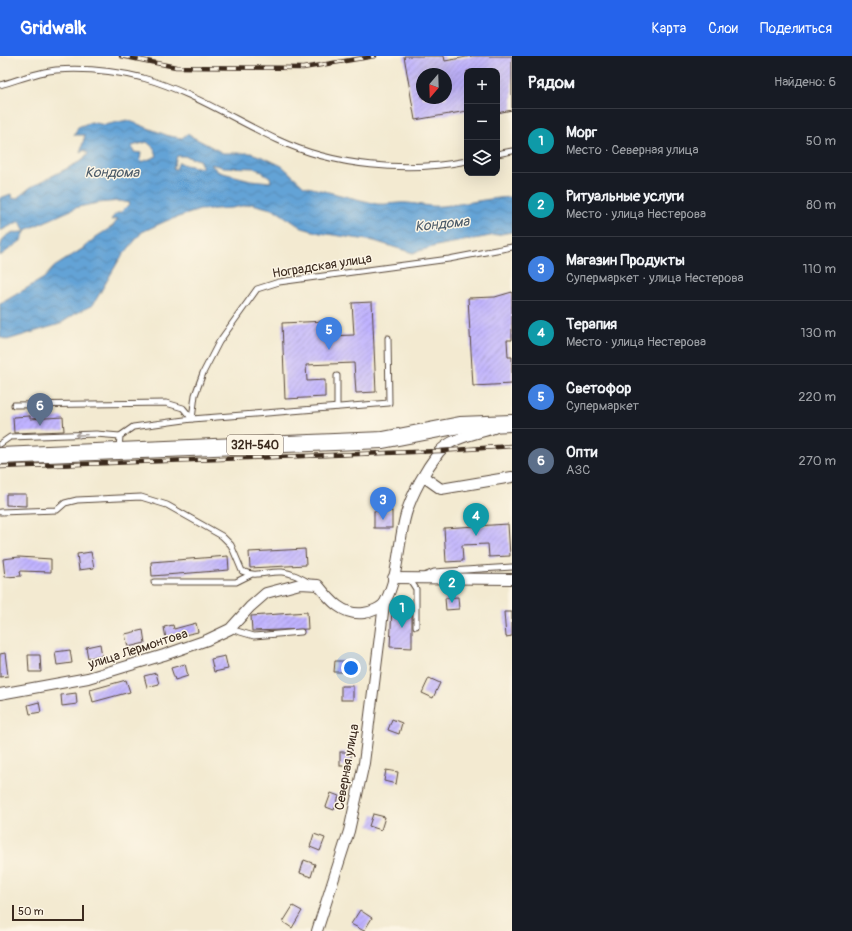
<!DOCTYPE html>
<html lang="ru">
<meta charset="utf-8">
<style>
body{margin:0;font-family:Pangolin,sans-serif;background:#20242c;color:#f1f3f6}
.controls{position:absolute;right:12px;top:12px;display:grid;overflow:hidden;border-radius:8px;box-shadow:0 4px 16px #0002}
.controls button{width:36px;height:36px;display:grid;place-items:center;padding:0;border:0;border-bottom:1px solid #363941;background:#171b24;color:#f1f3f6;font:20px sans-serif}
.compass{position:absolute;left:416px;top:12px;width:36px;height:36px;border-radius:50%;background:#171b24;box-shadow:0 4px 16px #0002;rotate:199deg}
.scale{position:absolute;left:12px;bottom:10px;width:72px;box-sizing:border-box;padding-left:4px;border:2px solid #3b2a1e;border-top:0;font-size:11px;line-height:14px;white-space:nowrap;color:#3b2a1e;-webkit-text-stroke:3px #fcf5e5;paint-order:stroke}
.you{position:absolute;left:351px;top:612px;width:14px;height:14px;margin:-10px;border:3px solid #fff;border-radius:50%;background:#1a73e8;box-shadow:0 0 0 6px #1a73e833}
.badge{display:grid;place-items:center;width:26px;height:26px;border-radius:50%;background:#2563eb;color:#fff;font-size:13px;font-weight:700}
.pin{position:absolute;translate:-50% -33px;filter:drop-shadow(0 1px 2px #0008)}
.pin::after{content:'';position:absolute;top:21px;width:14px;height:12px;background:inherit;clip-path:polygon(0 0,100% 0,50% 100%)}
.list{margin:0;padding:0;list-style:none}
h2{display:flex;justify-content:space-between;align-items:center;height:52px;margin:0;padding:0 16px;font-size:17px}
h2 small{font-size:13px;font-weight:400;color:#9ea1a6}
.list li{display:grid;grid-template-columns:26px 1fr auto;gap:12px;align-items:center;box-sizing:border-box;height:64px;padding:0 16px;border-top:1px solid #363941}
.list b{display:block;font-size:15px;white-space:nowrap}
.list p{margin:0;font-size:13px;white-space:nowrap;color:#9ea1a6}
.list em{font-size:13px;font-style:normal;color:#9ea1a6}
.icon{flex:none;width:22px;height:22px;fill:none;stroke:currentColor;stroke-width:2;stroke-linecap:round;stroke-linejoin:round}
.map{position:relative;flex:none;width:512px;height:875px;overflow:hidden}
header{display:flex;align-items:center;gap:24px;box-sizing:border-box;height:56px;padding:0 20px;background:#2563eb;color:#fff}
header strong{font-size:19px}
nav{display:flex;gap:22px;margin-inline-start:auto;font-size:14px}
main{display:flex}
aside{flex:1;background:#171b24}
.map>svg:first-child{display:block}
.water{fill:url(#water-waves);stroke:#50667a;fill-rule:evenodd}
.building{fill:url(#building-hatch);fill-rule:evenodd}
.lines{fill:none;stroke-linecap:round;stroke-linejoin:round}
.lane-casing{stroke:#574739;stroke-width:7}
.street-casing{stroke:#574739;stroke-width:12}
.primary-casing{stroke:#574739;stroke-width:18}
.lane{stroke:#fff;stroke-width:5}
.street{stroke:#fff;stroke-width:10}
.primary{stroke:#fff;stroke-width:16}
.rail-casing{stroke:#3b2a1e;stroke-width:4.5}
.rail{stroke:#fcf5e5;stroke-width:3;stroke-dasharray:9;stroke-linecap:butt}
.oneway{stroke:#a79f9a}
.labels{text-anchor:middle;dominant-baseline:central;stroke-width:3;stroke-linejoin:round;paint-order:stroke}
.shield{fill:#fcf5e5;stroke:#75675a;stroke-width:1}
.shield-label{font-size:12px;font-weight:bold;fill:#3b2a1e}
.street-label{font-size:13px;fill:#3b2a1e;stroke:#fcf5e5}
.water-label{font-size:14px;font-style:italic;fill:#4b5a68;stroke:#fcf5e5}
</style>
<header>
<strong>Gridwalk</strong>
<nav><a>Карта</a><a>Слои</a><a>Поделиться</a></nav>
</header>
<main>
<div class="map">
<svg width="512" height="875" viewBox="0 0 512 875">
<defs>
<pattern id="water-waves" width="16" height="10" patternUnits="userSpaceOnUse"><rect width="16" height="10" fill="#64a3d6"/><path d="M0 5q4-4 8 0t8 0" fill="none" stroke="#5485ad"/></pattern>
<pattern id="building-hatch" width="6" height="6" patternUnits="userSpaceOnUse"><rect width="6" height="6" fill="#bfb2ff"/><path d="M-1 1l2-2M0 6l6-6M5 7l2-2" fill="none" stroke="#9c91ce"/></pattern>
</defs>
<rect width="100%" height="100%" fill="#fcf5e5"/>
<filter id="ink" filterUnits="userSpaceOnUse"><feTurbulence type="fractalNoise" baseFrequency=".025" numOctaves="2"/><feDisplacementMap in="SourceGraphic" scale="8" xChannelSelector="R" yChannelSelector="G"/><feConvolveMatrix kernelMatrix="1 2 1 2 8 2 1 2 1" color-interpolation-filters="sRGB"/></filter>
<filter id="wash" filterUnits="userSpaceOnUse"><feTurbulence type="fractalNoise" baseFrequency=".012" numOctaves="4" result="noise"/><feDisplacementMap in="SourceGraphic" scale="16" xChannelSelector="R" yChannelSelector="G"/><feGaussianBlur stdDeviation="0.9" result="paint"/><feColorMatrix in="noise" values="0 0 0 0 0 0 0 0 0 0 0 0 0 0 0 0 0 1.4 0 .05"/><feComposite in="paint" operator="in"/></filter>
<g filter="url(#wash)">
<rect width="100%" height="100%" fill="#f3ead1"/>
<path class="water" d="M127,64L169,80L182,82L187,78L223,97H251L265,102L282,110L304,130L377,148C387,149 398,146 408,147C419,148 430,151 442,150C465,148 488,142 512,141V176L436,190L413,197L374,185L320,177L302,172L275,154L252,148L232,152L200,154L166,165L142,176L119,204L93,249L75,258L60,268L7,284L0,281V248L44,222L54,211L82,193L96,181L113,170L118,163L111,164C114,159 116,157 121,156L130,147L120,145L98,147L78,151L26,174C25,178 22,179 22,184L0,200C0,181 6,176 25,176L20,165L0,175V142L11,138L12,143L17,142L31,131L83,104L88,98L85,94L80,97L85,79H74L78,71L91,66L105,69ZM147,86L154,92L157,100L142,106L140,104L141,97L134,96L132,90ZM177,100H184L199,104L203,112L185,109L179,106L176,113H173ZM210,108L224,111L255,112L270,121L271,126L251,124L219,116Z"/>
<g id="blocks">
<g class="building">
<path d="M404,0H444L445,5L472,0H512V54L497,57V15H467V55L415,64ZM422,18H446V42H422Z"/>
<polygon points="512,236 512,284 507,284 508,301 512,301 512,328 473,330 468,242 495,241"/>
<polygon points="372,246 376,336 356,337 354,307 306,309 307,325 325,324 325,341 285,343 282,267 326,265 327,280 354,279 352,247"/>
<polygon points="30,360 30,363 63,361 64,375 14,377 13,361"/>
<polygon points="6,438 26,438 26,450 6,449"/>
<rect x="374" y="455" width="18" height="17"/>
<polygon points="508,468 510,500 489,501 488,488 462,489 463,505 446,506 444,472"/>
<polygon points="305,493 306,509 250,512 249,496"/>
<polygon points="91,496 94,512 79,514 77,498"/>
<polygon points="228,500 229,514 152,520 151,506"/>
<polygon points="19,501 51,503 51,516 20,515 21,520 5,521 3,503"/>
<polygon points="458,541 459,553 446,554 445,542"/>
<polygon points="392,552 412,553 412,592 390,591"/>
<polygon points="307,556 308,573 252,575 251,560"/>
<polygon points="504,556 512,556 512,580 506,581"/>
<polygon points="196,567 198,576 166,583 164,571 173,569 174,573"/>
<polygon points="143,574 145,587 128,591 125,578"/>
<polygon points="100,588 102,600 88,602 86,591"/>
<polygon points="70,594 72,607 57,609 55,596"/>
<polygon points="5,597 8,620 0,621 0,598"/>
<polygon points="28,599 40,599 41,616 29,616"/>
<polygon points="225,600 228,613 214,616 211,603"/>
<polygon points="335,605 345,605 344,616 334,616"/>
<polygon points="185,608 188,620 175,624 171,612"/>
<polygon points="156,617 159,628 147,631 144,620"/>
<polygon points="429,622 440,627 433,642 422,637"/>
<polygon points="126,624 130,636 93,646 90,634"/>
<rect x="341" y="630" width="12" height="14"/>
<polygon points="76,637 77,648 62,650 61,639"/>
<polygon points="39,646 41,656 30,658 28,649"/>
<polygon points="392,663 402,667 399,678 388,674"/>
<rect x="340" y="696" width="11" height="14"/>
<polygon points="386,714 398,716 396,728 384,725"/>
<polygon points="331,737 339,740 334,754 326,751"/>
<polygon points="373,758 385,761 381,774 369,770"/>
<polygon points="314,778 325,782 320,795 310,791"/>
<polygon points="304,804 315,808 311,821 300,817"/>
<polygon points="293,850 302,855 292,872 283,866"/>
<polygon points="360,854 372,862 364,875 351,868"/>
</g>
</g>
</g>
<g filter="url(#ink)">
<use href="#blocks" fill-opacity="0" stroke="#574739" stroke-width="1"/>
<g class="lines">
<g class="lane-casing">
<g id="lane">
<path d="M0,29C18,24 37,16 56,14C84,12 115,15 143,22C190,35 233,63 278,84C333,110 407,117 467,105"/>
<polyline points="497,98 512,95"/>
<polyline points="388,282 389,347 192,363 195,339 203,317 219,286 257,233 279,226 449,203 512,191"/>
<polyline points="337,320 337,351"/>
<polyline points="14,349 166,347 183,352 192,363 133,371 120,380 119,393"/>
<polyline points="0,388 10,381 96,378 120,380"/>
<path d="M0,456L57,454L65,447L77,444L141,441L167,449L222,480L231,489L242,515C256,522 267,515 282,516C292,517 299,521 308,526"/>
<polyline points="424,520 434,516 512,511"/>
<polyline points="409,522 416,533 416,570"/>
<polyline points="154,526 236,526 250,519"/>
<polyline points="230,573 254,580 301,576"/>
</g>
</g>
<g class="street-casing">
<g id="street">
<polyline points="424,421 441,433 512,421"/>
<polyline points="393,522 512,523"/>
<path d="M0,638L88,622L164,599L207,584L230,573L250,551L266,537L300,528L318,529C330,544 343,560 364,557C371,556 382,552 385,546C399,520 398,486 406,458C412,437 426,413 439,396C452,381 477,378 494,372"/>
<polyline points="317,875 349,775 364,707 384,548"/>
</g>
</g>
<g class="primary-casing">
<polyline id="primary" points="0,400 383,384 460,369 512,367"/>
</g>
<use href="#lane" class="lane"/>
<use href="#street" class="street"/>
<use href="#primary" class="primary"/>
<g class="rail-casing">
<g id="rail">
<polyline points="121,0 176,11 303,12 375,0"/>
<polyline points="0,411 440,395 512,390"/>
</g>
</g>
<use href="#rail" class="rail"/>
</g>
<defs><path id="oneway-shaft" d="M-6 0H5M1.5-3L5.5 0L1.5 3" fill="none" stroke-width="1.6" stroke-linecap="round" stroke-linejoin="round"/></defs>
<use class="oneway" href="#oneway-shaft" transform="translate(81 379) rotate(178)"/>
</g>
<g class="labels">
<rect class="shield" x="227" y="379" width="56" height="20" rx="3"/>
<g class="shield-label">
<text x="255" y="389">32Н-540</text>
</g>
<g class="street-label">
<text transform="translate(322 210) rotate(-9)">Ноградская улица</text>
<text transform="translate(138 593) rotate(-18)">улица Лермонтова</text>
<text transform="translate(347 711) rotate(-80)">Северная улица</text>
</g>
<g class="water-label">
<text x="112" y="116">Кондома</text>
<text transform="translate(442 168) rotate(-6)">Кондома</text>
</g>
</g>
</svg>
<div class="controls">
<button>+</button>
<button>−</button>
<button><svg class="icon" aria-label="layers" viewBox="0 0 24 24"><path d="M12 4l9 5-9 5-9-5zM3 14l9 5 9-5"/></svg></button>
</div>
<svg class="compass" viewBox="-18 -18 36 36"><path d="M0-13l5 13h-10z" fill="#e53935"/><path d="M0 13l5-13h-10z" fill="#9ea1a6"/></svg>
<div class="scale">50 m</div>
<div class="you"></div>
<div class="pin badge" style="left:402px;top:572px;background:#0f9aa8">1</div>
<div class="pin badge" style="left:452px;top:547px;background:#0f9aa8">2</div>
<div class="pin badge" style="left:383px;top:464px;background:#3f7fe0">3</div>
<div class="pin badge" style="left:476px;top:480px;background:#0f9aa8">4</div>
<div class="pin badge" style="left:329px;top:294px;background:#3f7fe0">5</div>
<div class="pin badge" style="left:40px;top:370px;background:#5c6f8a">6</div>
</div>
<aside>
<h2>Рядом<small>Найдено: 6</small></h2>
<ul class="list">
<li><span class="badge" style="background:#0f9aa8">1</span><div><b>Морг</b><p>Место · Северная улица</p></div><em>50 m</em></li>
<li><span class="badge" style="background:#0f9aa8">2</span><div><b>Ритуальные услуги</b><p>Место · улица Нестерова</p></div><em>80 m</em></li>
<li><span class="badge" style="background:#3f7fe0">3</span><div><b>Магазин Продукты</b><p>Супермаркет · улица Нестерова</p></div><em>110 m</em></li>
<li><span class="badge" style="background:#0f9aa8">4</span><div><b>Терапия</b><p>Место · улица Нестерова</p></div><em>130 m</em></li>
<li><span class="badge" style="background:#3f7fe0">5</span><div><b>Светофор</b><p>Супермаркет</p></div><em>220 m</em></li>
<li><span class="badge" style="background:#5c6f8a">6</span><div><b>Опти</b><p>АЗС</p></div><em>270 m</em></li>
</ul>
</aside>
</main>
